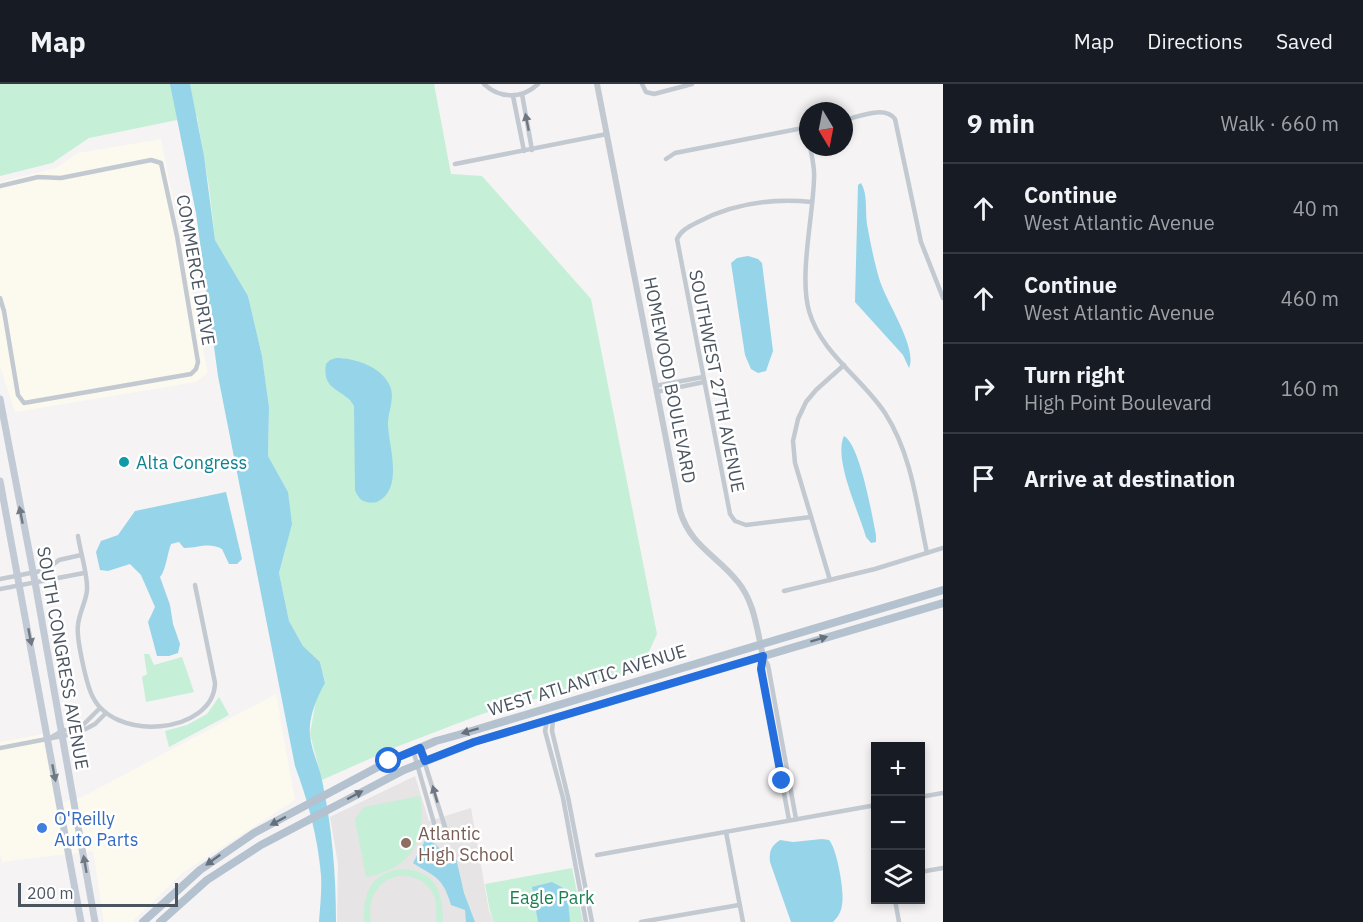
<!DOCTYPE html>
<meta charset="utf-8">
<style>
body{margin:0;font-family:"IBM Plex Sans",sans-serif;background:#242831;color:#f1f3f6}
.controls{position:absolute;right:18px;bottom:18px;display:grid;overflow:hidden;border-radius:0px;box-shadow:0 3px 9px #0003}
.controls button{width:54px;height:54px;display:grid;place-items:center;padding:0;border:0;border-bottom:2px solid #363941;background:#171b24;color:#f1f3f6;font:30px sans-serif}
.compass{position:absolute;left:799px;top:18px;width:54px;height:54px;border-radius:50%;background:#171b24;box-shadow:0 3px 9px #0003;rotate:170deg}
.scale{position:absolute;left:18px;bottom:15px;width:160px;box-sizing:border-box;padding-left:6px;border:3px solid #4b5560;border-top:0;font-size:16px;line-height:21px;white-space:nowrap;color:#4b5560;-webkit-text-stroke:4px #fff;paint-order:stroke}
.stop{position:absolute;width:18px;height:18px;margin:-14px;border:4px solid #246ede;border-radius:50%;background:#fff}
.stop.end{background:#246ede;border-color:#fff;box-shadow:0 2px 6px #0008}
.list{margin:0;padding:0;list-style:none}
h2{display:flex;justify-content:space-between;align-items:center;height:78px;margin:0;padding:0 24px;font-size:26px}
h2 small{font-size:20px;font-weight:400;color:#9ea1a6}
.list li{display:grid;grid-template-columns:39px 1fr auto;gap:18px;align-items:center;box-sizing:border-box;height:90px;padding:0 24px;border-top:2px solid #363941}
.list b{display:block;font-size:22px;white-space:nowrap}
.list p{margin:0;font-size:20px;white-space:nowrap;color:#9ea1a6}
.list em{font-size:20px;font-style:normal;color:#9ea1a6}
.icon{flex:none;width:33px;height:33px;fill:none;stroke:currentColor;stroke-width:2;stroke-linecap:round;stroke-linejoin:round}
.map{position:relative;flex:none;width:943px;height:838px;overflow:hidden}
header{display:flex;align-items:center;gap:36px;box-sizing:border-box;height:84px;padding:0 30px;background:#171b24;border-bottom:2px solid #363941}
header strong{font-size:28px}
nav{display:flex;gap:33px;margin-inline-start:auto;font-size:21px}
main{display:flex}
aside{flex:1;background:#171b24}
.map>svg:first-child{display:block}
.commercial{fill:#fcf9ef}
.education{fill:#e6e4e5}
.green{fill:#c5efd7}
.water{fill:#95d4e9}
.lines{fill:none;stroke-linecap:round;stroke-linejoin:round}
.minor{stroke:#c2c9d1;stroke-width:4.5}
.tertiary{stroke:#c2c9d1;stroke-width:6}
.secondary{stroke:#c2cad5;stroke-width:7}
.primary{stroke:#b4c1cf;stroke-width:8}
.oneway{fill:#6f7882}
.oneway2{fill:#6f7883}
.oneway3{fill:#65707c}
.route{stroke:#246ede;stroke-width:8}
.culture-dot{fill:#0f9aa8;stroke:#fff;stroke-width:2}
.shop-dot{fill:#3f7fe0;stroke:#fff;stroke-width:2}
.education-dot{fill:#8d6e63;stroke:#fff;stroke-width:2}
.labels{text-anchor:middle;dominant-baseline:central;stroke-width:5;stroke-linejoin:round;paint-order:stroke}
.street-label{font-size:18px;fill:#4b5560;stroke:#fff}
.culture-label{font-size:18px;fill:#0d838f;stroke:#fff;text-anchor:start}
.shop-label{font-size:18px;fill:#366cbe;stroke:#fff;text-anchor:start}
.education-label{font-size:18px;fill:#785e54;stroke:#fff;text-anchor:start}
.park-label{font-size:18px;fill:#1d8052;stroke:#fff}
</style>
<header>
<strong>Map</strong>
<nav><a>Map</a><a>Directions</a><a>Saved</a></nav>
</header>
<main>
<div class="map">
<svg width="943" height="838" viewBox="0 0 943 838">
<rect width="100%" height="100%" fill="#f5f3f3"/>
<g class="commercial">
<polygon points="161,55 208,289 196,298 15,328 0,282 0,98 56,84 77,69"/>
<polygon points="276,610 295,716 182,789 132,838 104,838 93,767 2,778 0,769 0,658 43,650 57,720 82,713"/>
</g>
<polygon class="education" points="415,692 429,737 471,724 489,827 494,838 337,838 338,780 330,733"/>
<g class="green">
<polygon points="0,0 434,0 451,90 482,92 591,215 657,550 641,585 482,630 396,663 322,696 310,650 316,616 325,598 320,578 303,562 289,537 279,489 286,463 288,408 268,372 269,323 262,272 248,212 215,156 209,103 197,32 89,54 52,79 0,92"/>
<polygon points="144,570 149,570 154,581 182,573 194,608 146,618 142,593 147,590"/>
<polygon points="219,613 229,631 169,663 165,647 187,641 207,630"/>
<path d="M420,712C427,756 411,785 366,793L355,735L364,723Z"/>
<polygon points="572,784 583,838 494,838 490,827 485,800"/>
<path d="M403,785C436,787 443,809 443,838H436C436,830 437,822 435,814C425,787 387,784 374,810C369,819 370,828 371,838H364C363,809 371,788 403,785Z"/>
</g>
<g class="water">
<path d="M170,0H190L204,72L215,156L248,212L262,272L269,323L268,372L288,408L292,440L279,489L289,537L303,562L320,578L325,599C317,613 308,634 310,651C311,666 319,681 322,696C332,743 336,790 336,838H319C320,823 322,807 321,791C318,754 308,717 295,682L218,292L196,129Z"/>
<path d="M861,99C868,110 865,127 867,140C870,157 874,177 879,194C885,217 918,263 909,284L903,271L855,218L858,101Z"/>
<polygon points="748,172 758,175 762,179 773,267 766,287 758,289 751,285 745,271 731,179 737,174"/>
<path d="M336,274C354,274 380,282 389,300C396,313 388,327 388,341C389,364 404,405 377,418C366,420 359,417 355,406L354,322C347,306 321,308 326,280L330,276Z"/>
<path d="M844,352C860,361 872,431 876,451V458L871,459L866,453C859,428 833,375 844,352Z"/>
<path d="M226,408L242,475L237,480H229L222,465C208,458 199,464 184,464L179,458L171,460C167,470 166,486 160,493L170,521L173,540L180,560L178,569L169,572H157L148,538L155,523L141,491L130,480L108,487L100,486L96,468L101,457L118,451L135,427Z"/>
<path d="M426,755H429L446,770L456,774L464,809L475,838H466L465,826L451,821C443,793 435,793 413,779Z"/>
<path d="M822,755L829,756C837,764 845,810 842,821C841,828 838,833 833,838H791L770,778C769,767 771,762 780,756L793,758Z"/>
<polygon points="552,798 567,806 570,838 538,838 532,803"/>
</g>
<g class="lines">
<g class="minor">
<path d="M484,0C500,15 522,15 538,0"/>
<polyline points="642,0 646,8 654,10 692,0"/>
<polyline points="522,10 532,66"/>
<polyline points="513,12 524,67"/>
<path d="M844,36C858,33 885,21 895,35L921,158L943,214"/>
<path d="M810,63C812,73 815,84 814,95C813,133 799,191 809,227C821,269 862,294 885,329C912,371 917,422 927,469"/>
<polyline points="666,75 675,69 808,43"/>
<polyline points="455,80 607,50"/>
<polyline points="0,102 38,93 61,94 151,76 161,79 177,152 198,278 196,285 191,290 24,319 18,311 4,227 0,214"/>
<polyline points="655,302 703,293"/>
<polyline points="656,308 704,298"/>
<path d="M811,433L746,441L735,437L730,430L677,155C681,146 690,142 698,138C734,119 772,114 812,118"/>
<path d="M78,452C80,467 88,491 87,506C86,518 79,529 78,541C76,554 86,597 91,609C111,660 214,650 215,599L195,501"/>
<polyline points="0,495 46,486 59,476 81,471"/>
<polyline points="830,496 795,379 793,357 798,335 806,318 816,306 844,281"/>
<polyline points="0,505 84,489"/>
<polyline points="784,507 875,485 943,464"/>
<polyline points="763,572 761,585 789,736"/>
<polyline points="764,574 768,581 796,735"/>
<polyline points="553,635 552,647 568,713 592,838"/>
<polyline points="547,637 545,647 563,714 586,838"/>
<polyline points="50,654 62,647 82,642 100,624"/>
<polyline points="0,664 78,649 95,640 106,629"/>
<polyline points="420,664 445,743"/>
<polyline points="413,666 436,746"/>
<polyline points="920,713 943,709"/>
<polyline points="726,748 743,838"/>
<polyline points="597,771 876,721"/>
<polyline points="920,788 943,784"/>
<polyline points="895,816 899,838"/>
<polyline points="641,838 739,821"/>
</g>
<path class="tertiary" d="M597,0L680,427C691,463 717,471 738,498C755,519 757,547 763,572"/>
<g class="secondary">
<polyline points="0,315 35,498 95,838"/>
<polyline points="0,397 81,838"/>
</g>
<g class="primary">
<polyline points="143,838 200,786 254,749 389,677 436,657 458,651 943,506"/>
<polyline points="160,838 207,796 261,761 404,686 474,658 943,519"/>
</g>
</g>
<defs><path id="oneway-solid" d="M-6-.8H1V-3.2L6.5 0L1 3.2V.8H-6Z" transform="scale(1.5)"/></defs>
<g class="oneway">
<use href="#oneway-solid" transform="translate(527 38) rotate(-101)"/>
<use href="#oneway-solid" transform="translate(435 710) rotate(-106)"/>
</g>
<g class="oneway2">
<use href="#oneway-solid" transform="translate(21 431) rotate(-101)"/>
<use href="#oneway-solid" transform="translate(30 553) rotate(79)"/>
<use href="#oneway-solid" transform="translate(54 689) rotate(79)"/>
<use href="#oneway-solid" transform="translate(85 780) rotate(-100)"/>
</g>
<g class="oneway3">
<use href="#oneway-solid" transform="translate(819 555) rotate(-17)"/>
<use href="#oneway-solid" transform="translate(470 647) rotate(163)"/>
<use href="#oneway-solid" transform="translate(355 711) rotate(-28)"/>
<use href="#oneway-solid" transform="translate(278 737) rotate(152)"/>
<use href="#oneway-solid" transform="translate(213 776) rotate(144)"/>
</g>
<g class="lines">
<polyline class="route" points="389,677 420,664 425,677 474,658 763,572 761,585 782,697"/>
</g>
<circle class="culture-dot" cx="124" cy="378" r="6"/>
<circle class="shop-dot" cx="42" cy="744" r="6"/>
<circle class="education-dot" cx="406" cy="759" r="6"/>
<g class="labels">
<g class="street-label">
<text transform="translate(196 186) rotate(80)">COMMERCE DRIVE</text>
<text transform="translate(670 296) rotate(79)">HOMEWOOD BOULEVARD</text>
<text transform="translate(717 297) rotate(79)">SOUTHWEST 27TH AVENUE</text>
<text transform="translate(63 574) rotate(80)">SOUTH CONGRESS AVENUE</text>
<text transform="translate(587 596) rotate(-17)">WEST ATLANTIC AVENUE</text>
</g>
<g class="culture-label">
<text x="136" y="378">Alta Congress</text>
</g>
<g class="shop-label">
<text x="54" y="734">O'Reilly<tspan x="54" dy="21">Auto Parts</tspan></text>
</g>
<g class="education-label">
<text x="418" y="749">Atlantic<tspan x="418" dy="21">High School</tspan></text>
</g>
<g class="park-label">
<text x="552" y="813">Eagle Park</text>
</g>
</g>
</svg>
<div class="controls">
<button>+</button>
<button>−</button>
<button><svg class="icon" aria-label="layers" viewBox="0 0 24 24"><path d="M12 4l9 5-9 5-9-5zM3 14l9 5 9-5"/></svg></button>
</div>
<svg class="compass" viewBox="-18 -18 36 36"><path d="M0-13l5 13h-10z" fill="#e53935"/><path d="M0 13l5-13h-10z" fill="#9ea1a6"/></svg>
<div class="scale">200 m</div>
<div class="stop" style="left:389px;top:677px"></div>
<div class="stop end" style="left:782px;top:697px"></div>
</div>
<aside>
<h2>9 min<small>Walk · 660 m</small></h2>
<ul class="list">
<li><svg class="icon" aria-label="ahead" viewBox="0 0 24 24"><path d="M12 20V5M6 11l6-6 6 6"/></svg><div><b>Continue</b><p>West Atlantic Avenue</p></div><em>40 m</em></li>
<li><svg class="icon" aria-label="ahead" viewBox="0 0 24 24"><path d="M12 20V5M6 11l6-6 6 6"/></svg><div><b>Continue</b><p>West Atlantic Avenue</p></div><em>460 m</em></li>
<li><svg class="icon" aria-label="right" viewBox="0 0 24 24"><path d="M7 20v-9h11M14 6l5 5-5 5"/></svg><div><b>Turn right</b><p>High Point Boulevard</p></div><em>160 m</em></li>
<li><svg class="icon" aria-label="arrive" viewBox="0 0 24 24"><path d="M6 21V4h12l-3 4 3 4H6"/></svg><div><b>Arrive at destination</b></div></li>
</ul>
</aside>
</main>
